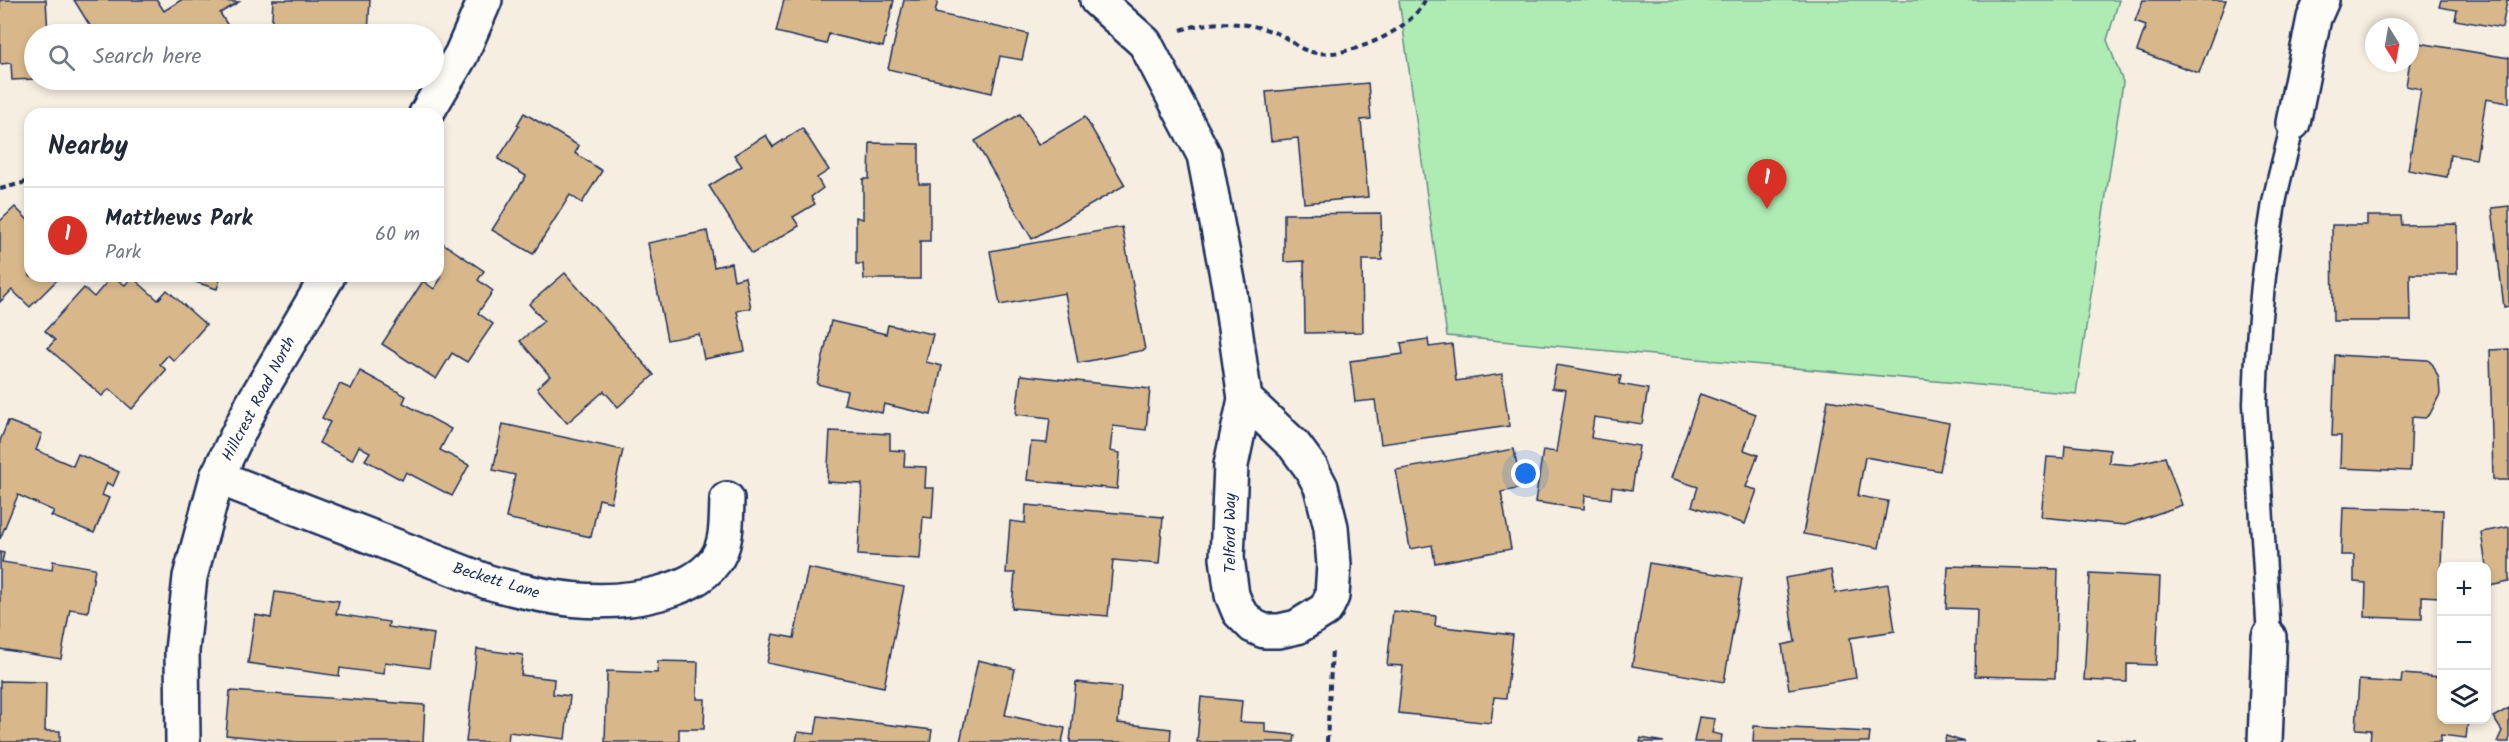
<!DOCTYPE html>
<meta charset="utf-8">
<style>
body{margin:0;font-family:Kalam,sans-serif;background:#f2f2f3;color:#1f2937}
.controls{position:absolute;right:18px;bottom:18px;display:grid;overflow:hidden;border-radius:12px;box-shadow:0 3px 9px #0003}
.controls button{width:54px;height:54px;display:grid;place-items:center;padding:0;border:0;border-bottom:2px solid #e0e1e3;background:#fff;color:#1f2937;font:30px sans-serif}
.compass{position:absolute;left:2365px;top:18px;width:54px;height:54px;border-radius:50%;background:#fff;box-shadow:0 3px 9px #0003;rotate:169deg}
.you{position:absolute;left:1526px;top:474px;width:21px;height:21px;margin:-15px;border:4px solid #fff;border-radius:50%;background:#1a73e8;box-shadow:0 0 0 9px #1a73e833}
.badge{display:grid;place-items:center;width:39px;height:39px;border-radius:50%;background:#d93025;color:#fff;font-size:20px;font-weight:700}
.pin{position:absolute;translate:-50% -50px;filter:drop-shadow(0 2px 3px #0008)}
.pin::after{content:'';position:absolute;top:32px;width:21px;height:18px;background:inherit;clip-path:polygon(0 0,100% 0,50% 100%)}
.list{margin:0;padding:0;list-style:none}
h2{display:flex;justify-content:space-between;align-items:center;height:78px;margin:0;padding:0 24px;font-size:26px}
h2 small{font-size:20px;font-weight:400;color:#747a83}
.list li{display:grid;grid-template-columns:39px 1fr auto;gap:18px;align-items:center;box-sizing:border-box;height:96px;padding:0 24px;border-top:2px solid #e0e1e3}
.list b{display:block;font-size:22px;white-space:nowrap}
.list p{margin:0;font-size:20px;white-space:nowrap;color:#747a83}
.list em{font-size:20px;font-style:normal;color:#747a83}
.icon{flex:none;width:33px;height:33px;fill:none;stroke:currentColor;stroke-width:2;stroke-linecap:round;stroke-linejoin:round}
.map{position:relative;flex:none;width:2509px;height:742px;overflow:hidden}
.search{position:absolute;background:#fff;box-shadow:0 3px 9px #0003;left:24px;top:24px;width:420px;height:66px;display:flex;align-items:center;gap:15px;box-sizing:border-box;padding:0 21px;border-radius:33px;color:#747a83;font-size:22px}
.panel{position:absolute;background:#fff;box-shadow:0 3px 9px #0003;left:24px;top:108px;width:420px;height:174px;border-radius:18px}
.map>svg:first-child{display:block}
.green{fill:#aeecb3;stroke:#648e88;stroke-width:1.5}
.building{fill:#d8b88b;stroke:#1b2f5e;stroke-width:1.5}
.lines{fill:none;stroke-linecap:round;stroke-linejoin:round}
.service-casing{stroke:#1b2f5e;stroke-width:27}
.minor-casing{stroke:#1b2f5e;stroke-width:38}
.path{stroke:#1b2f5e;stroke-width:4;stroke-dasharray:6 4.5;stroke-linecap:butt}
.service{stroke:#fdfcf7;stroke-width:22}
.minor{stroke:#fdfcf7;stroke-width:33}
.labels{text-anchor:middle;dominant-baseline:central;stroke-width:4.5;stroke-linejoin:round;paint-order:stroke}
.street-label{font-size:16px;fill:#1b2f5e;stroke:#fdfcf7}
</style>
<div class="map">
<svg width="2509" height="742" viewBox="0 0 2509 742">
<rect width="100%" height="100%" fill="#f6eee1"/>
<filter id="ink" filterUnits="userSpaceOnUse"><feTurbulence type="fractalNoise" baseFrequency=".0167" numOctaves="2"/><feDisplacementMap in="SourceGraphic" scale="12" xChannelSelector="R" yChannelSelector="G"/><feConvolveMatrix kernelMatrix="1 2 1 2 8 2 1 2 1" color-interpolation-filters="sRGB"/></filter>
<g filter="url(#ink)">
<polygon class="green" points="1399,0 2119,0 2107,40 2123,82 2076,394 1447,336"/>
<g class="building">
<polygon points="0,0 46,0 48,34 34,34 34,79 12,80 11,63 0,64"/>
<polygon points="74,0 157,0 164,11 181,0 239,2 220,13 233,34 95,34"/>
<polygon points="273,0 370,0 368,33 315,29 314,34 271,34"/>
<polygon points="784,0 894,0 883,47 829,34 826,44 776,32"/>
<polygon points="904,0 938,0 935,13 1028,34 1022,60 1000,56 992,93 888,69"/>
<polygon points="2143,0 2226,0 2199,73 2137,51 2146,25 2135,21"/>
<polygon points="2441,0 2509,0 2509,1 2507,1 2502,28 2455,20 2457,10 2439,7"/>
<polygon points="2413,42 2509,58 2509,103 2486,99 2476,159 2450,155 2447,177 2408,170 2421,89 2406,86"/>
<polygon points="1368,83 1371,119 1361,120 1368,197 1304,203 1298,138 1271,141 1266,92"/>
<polygon points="524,113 579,146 575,153 602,171 582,203 570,195 533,254 492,230 526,176 498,159 519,126 517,125"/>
<polygon points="1020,114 1038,145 1085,117 1125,185 1032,239 975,141"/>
<polygon points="802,128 829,170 817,178 823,188 811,197 815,204 793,217 799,226 752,254 709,186 742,166 734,155 766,135 773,147"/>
<polygon points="870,143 919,144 919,184 930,184 930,241 920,241 920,279 864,279 863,264 856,264 856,217 863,219 863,179 869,179"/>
<polygon points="2509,206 2509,306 2504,307 2492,208"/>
<polygon points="15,207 30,222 30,276 61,276 30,307 12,290 0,302 0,221"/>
<polygon points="1381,213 1382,260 1362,260 1363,332 1305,333 1304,261 1284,262 1284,214"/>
<polygon points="2367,216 2401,216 2402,225 2457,224 2457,274 2410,274 2411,321 2333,321 2332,225 2367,225"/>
<polygon points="1122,227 1145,350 1078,363 1065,293 1000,305 990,251"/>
<polygon points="707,231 714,267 731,263 734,280 745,277 751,308 737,311 745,351 704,359 699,334 667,340 648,243"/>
<polygon points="441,242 484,271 478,280 493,291 478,313 493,324 467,362 452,353 436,379 382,344 423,281 434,289 442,277 438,274 438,247"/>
<polygon points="565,273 654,375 618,407 604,391 567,423 537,388 550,376 520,341 544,321 529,304"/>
<polygon points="112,276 125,285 132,277 158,300 167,290 206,325 174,361 168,355 160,364 166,370 132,409 109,389 102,396 48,348 55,340 45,331 84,288 94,297"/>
<polygon points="177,276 221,276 217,289"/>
<polygon points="831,321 886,334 888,325 933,334 926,362 942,366 931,415 884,404 882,413 844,404 847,391 817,384"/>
<polygon points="1428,339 1429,347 1452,344 1456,381 1502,374 1509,426 1381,444 1375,400 1355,402 1350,361 1403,354 1401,343"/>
<polygon points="2509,349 2509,480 2493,480 2490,350"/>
<polygon points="2335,355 2428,360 2433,365 2439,379 2440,394 2430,414 2425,418 2412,417 2410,471 2340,468 2341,436 2332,436"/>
<polygon points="1556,365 1621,376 1619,384 1648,389 1642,424 1594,417 1591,438 1639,446 1632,490 1612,487 1611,499 1585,495 1584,509 1535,502 1543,450 1556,452 1566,390 1552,388"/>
<polygon points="360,371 406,396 403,403 451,429 440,450 469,465 452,496 406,472 402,480 365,460 370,452 359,446 352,460 319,443 330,422 322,418 340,384 351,389"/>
<polygon points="1021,375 1150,389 1146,430 1113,426 1110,451 1120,453 1117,489 1027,480 1031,442 1047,443 1050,418 1016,414"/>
<polygon points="1700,394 1756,414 1744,450 1758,455 1746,487 1757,490 1745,524 1692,506 1698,487 1671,478"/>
<polygon points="1828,400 1949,423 1940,471 1865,457 1858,496 1888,501 1879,548 1803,534"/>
<polygon points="8,421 42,434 36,450 73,466 78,454 119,472 113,486 107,483 102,495 109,498 94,533 51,516 54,511 18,495 0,539 0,441"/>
<polygon points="503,424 623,450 611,502 599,499 591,537 506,518 515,475 493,470"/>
<polygon points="830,431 890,434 890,450 905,451 904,466 926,467 925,488 934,488 932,518 923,517 920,559 858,555 862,484 827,482"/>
<polygon points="2065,445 2110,450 2109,463 2131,465 2165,457 2182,505 2125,525 2041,517 2047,457 2064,458"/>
<polygon points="1514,449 1521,488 1501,492 1511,549 1435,563 1432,545 1410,549 1396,470"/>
<polygon points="1026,505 1163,517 1159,564 1113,560 1108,616 1012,608 1015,573 1006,573 1010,521 1025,523"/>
<polygon points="2343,507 2443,510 2440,597 2422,596 2422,619 2365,617 2366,583 2354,582 2354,555 2341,555"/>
<polygon points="2509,527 2509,582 2489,586 2481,532"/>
<polygon points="0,552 4,553 2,562 52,570 53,561 95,568 88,612 70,609 61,659 0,649"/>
<polygon points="1649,563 1742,578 1724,682 1632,666"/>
<polygon points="1948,566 2058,569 2055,678 1975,676 1977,609 1946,608"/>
<polygon points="808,568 904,587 884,687 767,663 773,634 794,638"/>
<polygon points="1831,570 1835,593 1888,584 1895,631 1850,638 1856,678 1789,689 1782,645 1795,642 1785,578"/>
<polygon points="2090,573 2160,577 2156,665 2127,664 2127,682 2084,680"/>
<polygon points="275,592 339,601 336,614 389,622 388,627 434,634 429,668 385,662 384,674 340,668 339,676 248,663 255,615 271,618"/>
<polygon points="1393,611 1436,616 1435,626 1513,635 1506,698 1494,697 1491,723 1398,713 1403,666 1387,665"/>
<polygon points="477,649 523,655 521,675 554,679 553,694 570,696 565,739 509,732 508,742 466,742"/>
<polygon points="978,660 1015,669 1005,715 1065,728 1062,742 960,742"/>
<polygon points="658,661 698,662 697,699 705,699 704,729 679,729 679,742 605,742 607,671 657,673"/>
<polygon points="2402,674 2442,677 2442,720 2468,720 2466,738 2441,735 2440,742 2370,742 2371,730 2356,729 2359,680 2401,683"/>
<polygon points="0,681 46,682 45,731 60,731 60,742 0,742"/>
<polygon points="1076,682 1121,687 1118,723 1171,729 1170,742 1070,742"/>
<polygon points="230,691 425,705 423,742 298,742 226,735"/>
<polygon points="1201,697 1242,701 1240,722 1265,723 1265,732 1295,735 1294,742 1197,742"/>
<polygon points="2509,708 2509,742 2497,742 2502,731 2493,717"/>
<polygon points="818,716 932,730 930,742 796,742 798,732 815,734"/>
<polygon points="1699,717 1715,719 1712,733 1722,735 1721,742 1694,742"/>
<polygon points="1754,726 1870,732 1869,742 1753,742"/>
<polygon points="1946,736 1964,742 1944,742"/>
<polygon points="1641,738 1664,742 1640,742"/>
<polygon points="2097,740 2138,742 2097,742"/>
</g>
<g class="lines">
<g class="service-casing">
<path id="service" d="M2269,637L2255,404C2257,337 2263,270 2274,203C2279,177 2287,150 2293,123"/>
</g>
<g class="minor-casing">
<g id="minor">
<polyline points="1097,0 1145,43 1204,155 1229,286 1245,399 1231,465 1227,558 1232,595 1239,612 1253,626 1264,631 1279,631 1297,627 1326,609 1332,596 1334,565 1331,527 1321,487 1311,468 1294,445 1245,399"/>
<polyline points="426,114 461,55 485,0"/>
<polyline points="2293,123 2314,18 2322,0"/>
<path d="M217,477L488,582C545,598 602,609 660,593C681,587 702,579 715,561C728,544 726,519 727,499"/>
<polyline points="183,742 182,651 190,577 217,477 252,405 328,276"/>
<polyline points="2265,742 2269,637"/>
</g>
</g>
<g class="path">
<path d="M1181,30C1211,20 1247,21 1276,33C1292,39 1298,51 1317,53C1350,57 1411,31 1425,0"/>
<polyline points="0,189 30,181"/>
<polyline points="1327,742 1332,649"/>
</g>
<use href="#service" class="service"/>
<use href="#minor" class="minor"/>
</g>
</g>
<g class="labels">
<g class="street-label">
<text transform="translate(259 399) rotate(-62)">Hillcrest Road North</text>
<text transform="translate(1230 533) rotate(-90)">Telford Way</text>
<text transform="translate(496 581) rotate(17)">Beckett Lane</text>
</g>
</g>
</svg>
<div class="controls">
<button>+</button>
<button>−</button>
<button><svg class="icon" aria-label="layers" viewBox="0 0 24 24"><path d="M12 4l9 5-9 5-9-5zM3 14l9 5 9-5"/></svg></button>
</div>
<svg class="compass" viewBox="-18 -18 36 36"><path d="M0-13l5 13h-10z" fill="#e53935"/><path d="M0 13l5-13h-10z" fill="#747a83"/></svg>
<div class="you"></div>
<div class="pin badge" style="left:1767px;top:209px">1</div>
<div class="search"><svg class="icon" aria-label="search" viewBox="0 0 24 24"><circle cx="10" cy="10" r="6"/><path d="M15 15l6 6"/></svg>Search here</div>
<section class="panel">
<h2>Nearby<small></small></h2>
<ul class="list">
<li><span class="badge">1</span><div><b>Matthews Park</b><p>Park</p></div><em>60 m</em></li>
</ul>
</section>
</div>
